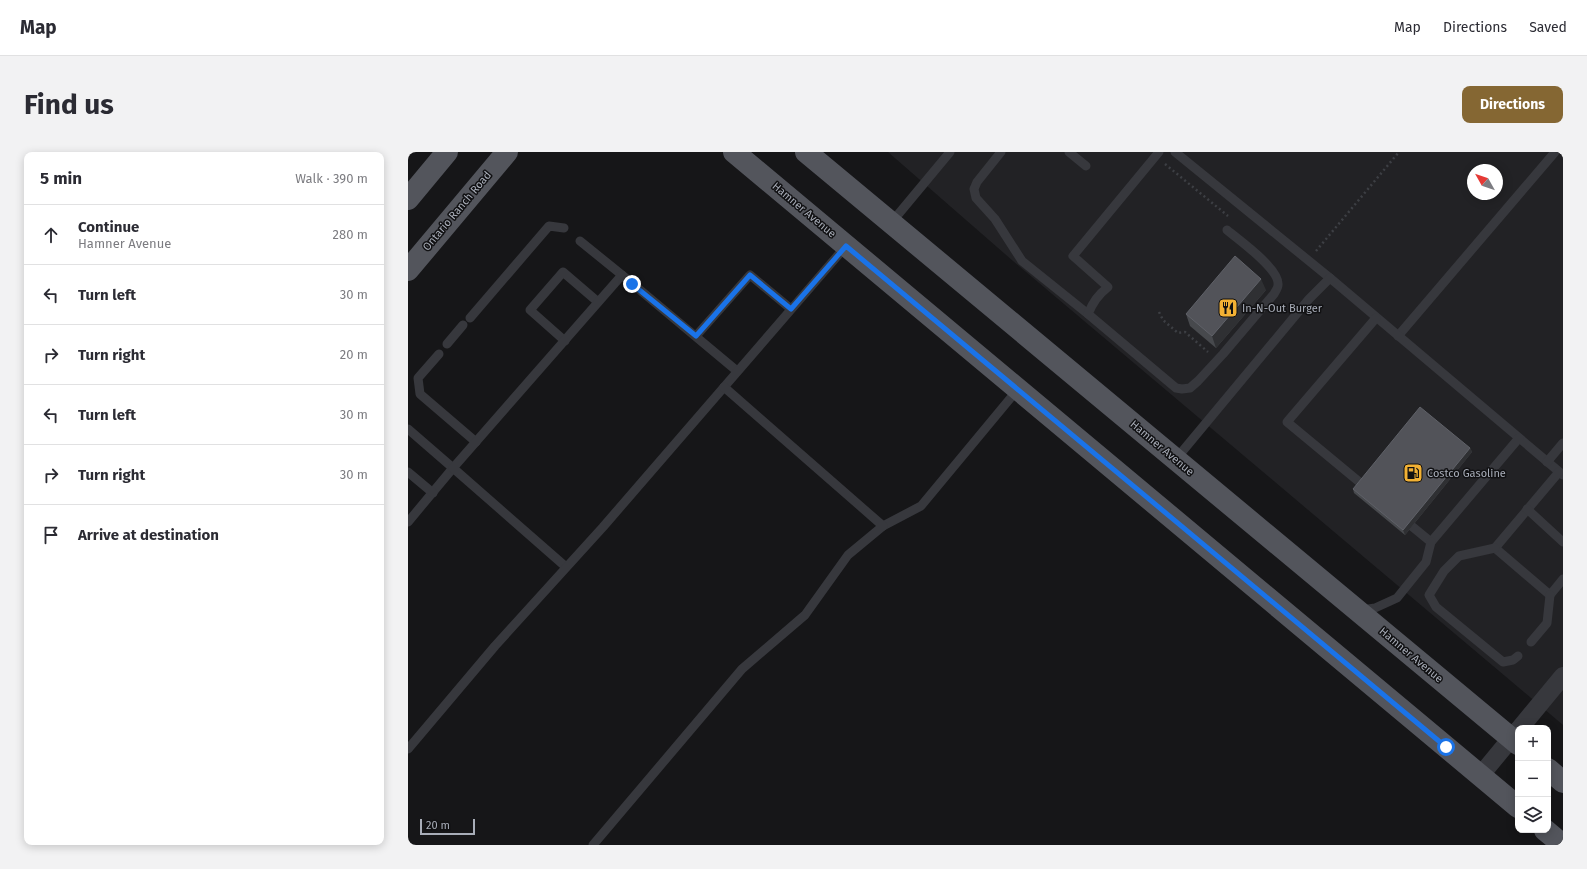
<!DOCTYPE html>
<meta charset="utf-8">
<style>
body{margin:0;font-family:"Fira Sans",sans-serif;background:#f2f2f3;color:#2b2b33}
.controls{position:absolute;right:12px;bottom:12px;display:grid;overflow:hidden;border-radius:8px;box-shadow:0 2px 10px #0003}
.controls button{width:36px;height:36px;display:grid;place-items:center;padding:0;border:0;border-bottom:1px solid #e1e1e2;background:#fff;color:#2b2b33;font:20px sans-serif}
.compass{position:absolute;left:1059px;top:12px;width:36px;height:36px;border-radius:50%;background:#fff;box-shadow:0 2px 10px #0003;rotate:310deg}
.scale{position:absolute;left:12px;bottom:10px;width:55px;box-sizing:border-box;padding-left:4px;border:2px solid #a8adb8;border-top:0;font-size:11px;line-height:14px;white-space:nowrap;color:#a8adb8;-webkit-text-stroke:3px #111113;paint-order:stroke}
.stop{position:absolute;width:12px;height:12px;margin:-9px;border:3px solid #1a73e8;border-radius:50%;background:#fff}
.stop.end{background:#1a73e8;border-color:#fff;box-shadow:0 1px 4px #0008}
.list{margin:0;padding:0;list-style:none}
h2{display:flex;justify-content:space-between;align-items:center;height:52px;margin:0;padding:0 16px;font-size:17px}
h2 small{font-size:13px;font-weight:400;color:#7c7c81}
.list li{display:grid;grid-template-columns:26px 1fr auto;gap:12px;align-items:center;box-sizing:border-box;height:60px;padding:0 16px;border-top:1px solid #e1e1e2}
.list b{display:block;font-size:15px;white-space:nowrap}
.list p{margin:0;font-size:13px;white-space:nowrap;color:#7c7c81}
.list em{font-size:13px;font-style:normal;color:#7c7c81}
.icon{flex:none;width:22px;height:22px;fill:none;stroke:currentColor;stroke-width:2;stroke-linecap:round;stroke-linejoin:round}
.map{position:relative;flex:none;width:1155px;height:693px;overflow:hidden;border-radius:8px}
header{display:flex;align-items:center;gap:24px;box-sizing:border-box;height:56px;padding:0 20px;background:#fff;border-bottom:1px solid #e1e1e2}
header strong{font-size:19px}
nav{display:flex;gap:22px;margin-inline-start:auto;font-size:14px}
.intro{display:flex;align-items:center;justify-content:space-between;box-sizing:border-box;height:96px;padding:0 24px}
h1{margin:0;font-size:28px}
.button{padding:10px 18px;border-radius:8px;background:#856733;color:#fff;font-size:14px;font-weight:700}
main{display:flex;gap:24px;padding:0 24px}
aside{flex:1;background:#fff;border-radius:8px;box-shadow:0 2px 10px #0003}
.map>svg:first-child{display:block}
.built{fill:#222225;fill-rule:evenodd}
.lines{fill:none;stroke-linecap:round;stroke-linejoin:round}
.path{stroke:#3d3f44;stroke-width:2.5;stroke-dasharray:2 3;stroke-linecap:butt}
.service{stroke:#37383d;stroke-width:9}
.minor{stroke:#37383d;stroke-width:18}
.primary{stroke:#53555c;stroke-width:22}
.wall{fill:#47494d}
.shaded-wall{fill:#2f3033}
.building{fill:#525359;stroke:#5f6168}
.route{stroke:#1a73e8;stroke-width:5}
.labels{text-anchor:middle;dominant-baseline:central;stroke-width:3;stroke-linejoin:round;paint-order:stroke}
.street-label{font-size:11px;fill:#a8adb8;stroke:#111113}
.poi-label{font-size:11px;fill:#a8adb8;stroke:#111113;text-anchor:start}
</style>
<header>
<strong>Map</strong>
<nav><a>Map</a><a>Directions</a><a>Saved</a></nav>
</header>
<div class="intro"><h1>Find us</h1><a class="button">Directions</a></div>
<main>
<aside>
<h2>5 min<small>Walk · 390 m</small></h2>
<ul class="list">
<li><svg class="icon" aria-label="ahead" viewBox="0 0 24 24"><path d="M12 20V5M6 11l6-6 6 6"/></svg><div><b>Continue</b><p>Hamner Avenue</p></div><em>280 m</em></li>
<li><svg class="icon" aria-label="left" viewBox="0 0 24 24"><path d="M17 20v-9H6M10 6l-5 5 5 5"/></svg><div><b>Turn left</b></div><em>30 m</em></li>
<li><svg class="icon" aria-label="right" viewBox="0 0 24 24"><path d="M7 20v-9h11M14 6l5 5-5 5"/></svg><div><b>Turn right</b></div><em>20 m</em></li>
<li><svg class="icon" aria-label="left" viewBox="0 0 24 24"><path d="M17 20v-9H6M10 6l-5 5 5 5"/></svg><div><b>Turn left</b></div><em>30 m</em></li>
<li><svg class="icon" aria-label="right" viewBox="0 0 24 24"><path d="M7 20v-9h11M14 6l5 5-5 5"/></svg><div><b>Turn right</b></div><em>30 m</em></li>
<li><svg class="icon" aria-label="arrive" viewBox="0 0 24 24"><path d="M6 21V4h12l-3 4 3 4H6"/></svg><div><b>Arrive at destination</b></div></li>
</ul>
</aside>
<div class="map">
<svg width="1155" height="693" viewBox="0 0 1155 693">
<rect width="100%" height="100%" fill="#161618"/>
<path class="built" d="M480,0H1155V573L605,109ZM1065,18H1089V42H1065Z"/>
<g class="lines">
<g class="path">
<polyline points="757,12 820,64"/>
<polyline points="908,99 991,0"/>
<polyline points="751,160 755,168 770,181 777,180 800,200"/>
</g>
<g class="service">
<polyline points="593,0 569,30 566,37 568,46 587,67 614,109 680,162"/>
<polyline points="661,0 678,14"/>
<path d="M751,0L665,104L700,135C690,143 685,150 680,162L768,236L774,237L782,236L790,229L815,202L866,142C867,140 870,136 870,133C872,117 831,88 819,78"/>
<polyline points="767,0 922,126"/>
<polyline points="483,71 542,0"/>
<polyline points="172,89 214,123"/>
<polyline points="62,166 141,74 156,76"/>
<polyline points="288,184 342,123 383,157"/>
<polyline points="990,184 1147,0"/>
<polyline points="157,189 122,158 155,120 190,150"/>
<polyline points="39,192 55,173"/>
<polyline points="31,202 10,226 12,242 68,290"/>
<polyline points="0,277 45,316 0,370"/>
<polyline points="768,307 901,147 922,126 1155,323"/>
<polyline points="1139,310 1155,291"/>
<polyline points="0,320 25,341"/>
<polyline points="1151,320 1087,396 1142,443 1155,427"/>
<polyline points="961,338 879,270 968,166"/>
<polyline points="1119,357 1155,390"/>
<polyline points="995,367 1023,390 1111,286"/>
<polyline points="475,374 513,354 610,237"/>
<polyline points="1087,396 1051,404 1036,419 1021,443 1028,455 1095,510 1105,508 1110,504"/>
<polyline points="158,415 45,316 214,123 329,219"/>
<polyline points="954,458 967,456 989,446 1018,410 1023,390"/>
<polyline points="1123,490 1139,471 1142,443"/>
<polyline points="0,597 87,494 195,375 438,94"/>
<polyline points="185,693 334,517 397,463 440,403 475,374 316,235"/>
</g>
<g class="minor">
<polyline points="1112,576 1155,524"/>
<polyline points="1072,624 1110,578"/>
</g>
<g class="primary">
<polyline points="326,0 1110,655"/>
<polyline points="398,0 1110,592"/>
<polyline points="0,47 39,0"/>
<polyline points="0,118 99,0"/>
<polyline points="1140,617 1155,630"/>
<polyline points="1137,678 1155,693"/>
</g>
</g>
<g class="wall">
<polygon points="858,138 808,196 782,174 778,162"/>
<polygon points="1062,296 1064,300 997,383 946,341 945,337"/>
</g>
<g class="shaded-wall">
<polygon points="853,127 858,138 808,196 804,184"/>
<polygon points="1062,296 1064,300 997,383 995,378"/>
</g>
<g class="building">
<polygon points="827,104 853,127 804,184 778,162"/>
<polygon points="1012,255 1062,296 995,378 945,337"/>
</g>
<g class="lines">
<polyline class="route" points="224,132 288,184 342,123 383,157 438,94 1038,595"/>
</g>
<defs>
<g id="restaurant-square" transform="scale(1)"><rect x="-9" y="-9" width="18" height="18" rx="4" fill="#f2b134" stroke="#111113"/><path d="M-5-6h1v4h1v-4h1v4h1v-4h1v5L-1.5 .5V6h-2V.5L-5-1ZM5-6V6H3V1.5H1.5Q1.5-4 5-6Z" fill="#111"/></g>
<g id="fuel-square" transform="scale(1)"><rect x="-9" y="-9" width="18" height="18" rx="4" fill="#f2b134" stroke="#111113"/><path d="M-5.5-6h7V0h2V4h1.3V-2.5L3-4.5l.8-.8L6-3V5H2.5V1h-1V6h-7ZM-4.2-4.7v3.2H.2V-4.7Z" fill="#111"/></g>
</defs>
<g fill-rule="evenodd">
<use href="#restaurant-square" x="820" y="156"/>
<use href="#fuel-square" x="1005" y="321"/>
</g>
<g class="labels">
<g class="street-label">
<text transform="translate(396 58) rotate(40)">Hamner Avenue</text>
<text transform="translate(49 59) rotate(-50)">Ontario Ranch Road</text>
<text transform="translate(754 296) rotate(40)">Hamner Avenue</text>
<text transform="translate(1003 503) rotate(40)">Hamner Avenue</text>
</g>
<g class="poi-label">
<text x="834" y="156">In-N-Out Burger</text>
<text x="1019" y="321">Costco Gasoline</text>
</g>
</g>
</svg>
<div class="controls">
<button>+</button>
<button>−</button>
<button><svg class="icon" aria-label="layers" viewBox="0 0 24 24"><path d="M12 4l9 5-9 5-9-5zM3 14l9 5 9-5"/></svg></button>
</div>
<svg class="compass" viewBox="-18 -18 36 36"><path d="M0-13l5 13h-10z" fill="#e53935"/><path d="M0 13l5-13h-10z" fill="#7c7c81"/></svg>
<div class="scale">20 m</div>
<div class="stop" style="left:1038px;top:595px"></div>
<div class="stop end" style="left:224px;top:132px"></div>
</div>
</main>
